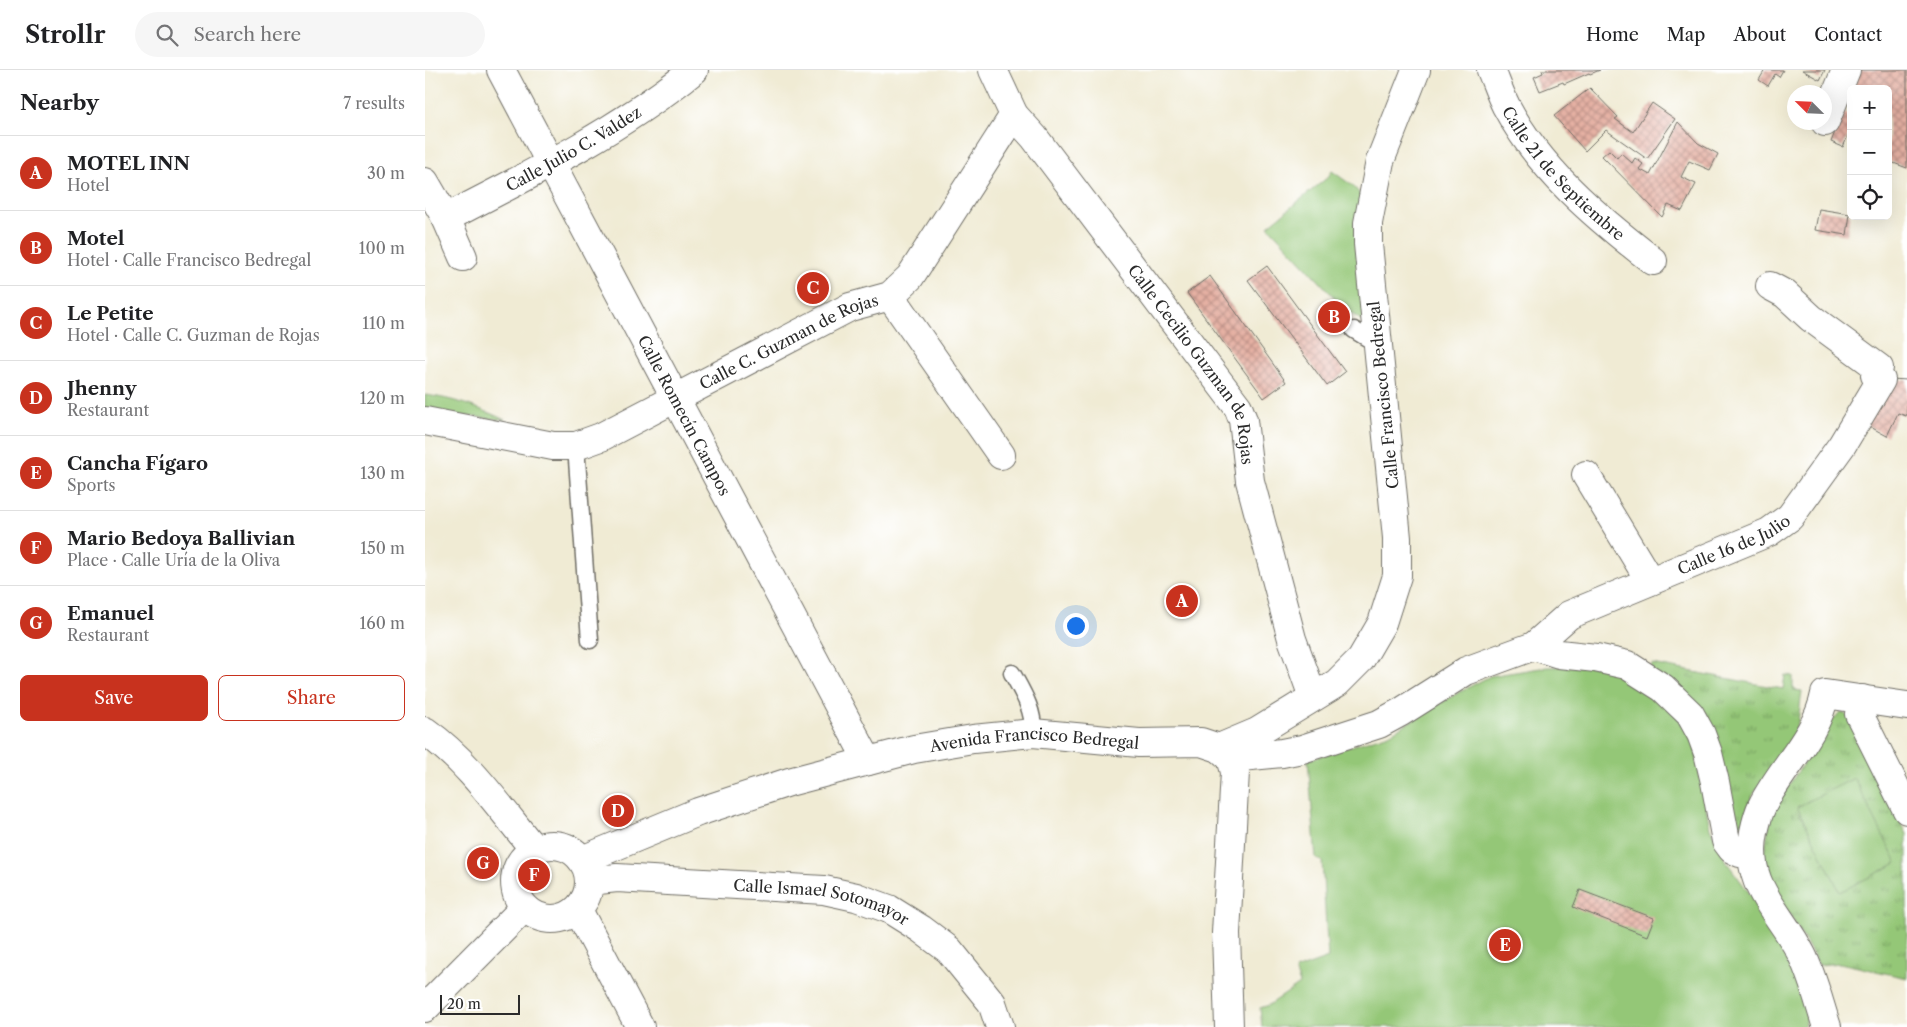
<!DOCTYPE html>
<meta charset="utf-8">
<style>
body{margin:0;font-family:"Libre Caslon Text",serif;background:#f6f6f6;color:#202124}
.controls{position:absolute;right:15px;top:15px;display:grid;overflow:hidden;border-radius:8px;box-shadow:0 5px 20px #0002}
.controls button{width:45px;height:45px;display:grid;place-items:center;padding:0;border:0;border-bottom:1px solid #e0e0e0;background:#fff;color:#202124;font:25px sans-serif}
.compass{position:absolute;left:1362px;top:15px;width:45px;height:45px;border-radius:50%;background:#fff;box-shadow:0 5px 20px #0002;rotate:294deg}
.scale{position:absolute;left:15px;bottom:12px;width:80px;box-sizing:border-box;padding-left:5px;border:2px solid #2b2b2b;border-top:0;font-size:14px;line-height:18px;white-space:nowrap;color:#2b2b2b;-webkit-text-stroke:4px #fff;paint-order:stroke}
.you{position:absolute;left:650px;top:555px;width:18px;height:18px;margin:-12px;border:4px solid #fff;border-radius:50%;background:#1a73e8;box-shadow:0 0 0 8px #1a73e833}
.badge{display:grid;place-items:center;width:32px;height:32px;border-radius:50%;background:#c8321e;color:#fff;font-size:16px;font-weight:700}
.pin{position:absolute;translate:-50% -50%;border:2px solid #fff;box-shadow:0 1px 5px #0006}
.list{margin:0;padding:0;list-style:none}
h2{display:flex;justify-content:space-between;align-items:center;height:65px;margin:0;padding:0 20px;font-size:21px}
h2 small{font-size:16px;font-weight:400;color:#757577}
.list li{display:grid;grid-template-columns:32px 1fr auto;gap:15px;align-items:center;box-sizing:border-box;height:75px;padding:0 20px;border-top:1px solid #e0e0e0}
.list b{display:block;font-size:19px;white-space:nowrap}
.list p{margin:0;font-size:16px;white-space:nowrap;color:#757577}
.list em{font-size:16px;font-style:normal;color:#757577}
.actions{display:flex;gap:10px;padding:15px 20px}
.actions a{flex:1;padding:11px 0;border:1px solid #c8321e;border-radius:8px;text-align:center;font-size:18px;color:#c8321e}
.actions .main{background:#c8321e;color:#fff}
.icon{flex:none;width:28px;height:28px;fill:none;stroke:currentColor;stroke-width:2;stroke-linecap:round;stroke-linejoin:round}
.map{position:relative;flex:none;width:1482px;height:957px;overflow:hidden}
header{display:flex;align-items:center;gap:30px;box-sizing:border-box;height:70px;padding:0 25px;background:#fff;border-bottom:1px solid #e0e0e0}
header strong{font-size:24px}
nav{display:flex;gap:28px;margin-inline-start:auto;font-size:18px}
.search{width:350px;height:45px;background:#f6f6f6;display:flex;align-items:center;gap:12px;box-sizing:border-box;padding:0 18px;border-radius:28px;color:#757577;font-size:19px}
main{display:flex}
aside{flex:1;background:#fff}
.map>svg:first-child{display:block}
.grass{fill:url(#grass-tufts);stroke:#607951}
.green{fill:#94c777;stroke:#607951}
.building{fill:url(#building-cross-hatch)}
.lines{fill:none;stroke-linecap:round;stroke-linejoin:round}
.service-casing{stroke:#706e66;stroke-width:19}
.minor-casing{stroke:#706e66;stroke-width:30}
.tertiary-casing{stroke:#706e66;stroke-width:30}
.secondary-casing{stroke:#706e66;stroke-width:30}
.primary-casing{stroke:#706e66;stroke-width:30}
.service{stroke:#fff;stroke-width:16}
.minor{stroke:#fff;stroke-width:28}
.tertiary{stroke:#fff;stroke-width:28}
.secondary{stroke:#fff;stroke-width:28}
.primary{stroke:#fff;stroke-width:28}
.labels{text-anchor:middle;dominant-baseline:central;stroke-width:4;stroke-linejoin:round;paint-order:stroke}
.street-label{font-size:16px;fill:#2b2b2b;stroke:#fff}
</style>
<header>
<strong>Strollr</strong>
<div class="search"><svg class="icon" aria-label="search" viewBox="0 0 24 24"><circle cx="10" cy="10" r="6"/><path d="M15 15l6 6"/></svg>Search here</div>
<nav><a>Home</a><a>Map</a><a>About</a><a>Contact</a></nav>
</header>
<main>
<aside>
<h2>Nearby<small>7 results</small></h2>
<ul class="list">
<li><span class="badge">A</span><div><b>MOTEL INN</b><p>Hotel</p></div><em>30 m</em></li>
<li><span class="badge">B</span><div><b>Motel</b><p>Hotel · Calle Francisco Bedregal</p></div><em>100 m</em></li>
<li><span class="badge">C</span><div><b>Le Petite</b><p>Hotel · Calle C. Guzman de Rojas</p></div><em>110 m</em></li>
<li><span class="badge">D</span><div><b>Jhenny</b><p>Restaurant</p></div><em>120 m</em></li>
<li><span class="badge">E</span><div><b>Cancha Fígaro</b><p>Sports</p></div><em>130 m</em></li>
<li><span class="badge">F</span><div><b>Mario Bedoya Ballivian</b><p>Place · Calle Uría de la Oliva</p></div><em>150 m</em></li>
<li><span class="badge">G</span><div><b>Emanuel</b><p>Restaurant</p></div><em>160 m</em></li>
</ul>
<div class="actions"><a class="main">Save</a><a>Share</a></div>
</aside>
<div class="map">
<svg width="1482" height="957" viewBox="0 0 1482 957">
<defs>
<pattern id="grass-tufts" width="24" height="20" patternUnits="userSpaceOnUse" patternTransform="scale(1.25)"><rect width="24" height="20" fill="#94c777"/><path d="M3 7l-1-3M5 7V3M7 7l1-3M15 17l-1-3M17 17v-4M19 17l1-3" fill="none" stroke="#79a262"/></pattern>
<pattern id="building-cross-hatch" width="8" height="8" patternUnits="userSpaceOnUse" patternTransform="scale(1.25)"><rect width="8" height="8" fill="#e5b0a3"/><path d="M0 0l8 8M0 8l8-8" fill="none" stroke="#ba8f85"/></pattern>
</defs>
<rect width="100%" height="100%" fill="#fff"/>
<filter id="ink" filterUnits="userSpaceOnUse"><feTurbulence type="fractalNoise" baseFrequency=".02" numOctaves="2"/><feDisplacementMap in="SourceGraphic" scale="10" xChannelSelector="R" yChannelSelector="G"/><feConvolveMatrix kernelMatrix="1 2 1 2 8 2 1 2 1" color-interpolation-filters="sRGB"/></filter>
<filter id="wash" filterUnits="userSpaceOnUse"><feTurbulence type="fractalNoise" baseFrequency=".0096" numOctaves="4" result="noise"/><feDisplacementMap in="SourceGraphic" scale="20" xChannelSelector="R" yChannelSelector="G"/><feGaussianBlur stdDeviation="1.12" result="paint"/><feColorMatrix in="noise" values="0 0 0 0 0 0 0 0 0 0 0 0 0 0 0 0 0 1.4 0 .05"/><feComposite in="paint" operator="in"/></filter>
<g filter="url(#wash)">
<rect width="100%" height="100%" fill="#f0ebd4"/>
<g class="grass">
<polygon points="1227,594 1358,619 1360,605 1368,606 1368,617 1370,620 1377,621 1373,652 1368,666 1328,725 1323,737 1315,771 1226,597"/>
<polygon points="1416,643 1420,644 1424,648 1482,764 1482,908 1415,893 1394,895 1343,807 1339,784 1343,760 1349,737 1409,648"/>
</g>
<g class="green">
<polygon points="907,101 928,116 936,125 939,252 921,240 843,156 903,107"/>
<path d="M0,325C27,328 55,338 80,350L0,342Z"/>
<polygon points="1172,596 1202,607 1235,629 1254,649 1269,675 1285,758 1303,794 1340,844 1365,885 1383,936 1379,957 837,957 835,938 844,935 875,914 870,900 903,888 897,791 891,789 883,690 964,664 1033,623 1065,606 1122,597"/>
<polygon points="1429,708 1472,793 1415,822 1372,737"/>
</g>
<g id="blocks">
<g class="building">
<polygon points="1117,0 1175,0 1165,4 1164,3 1139,14 1138,12 1115,21 1109,7 1118,3"/>
<polygon points="1340,0 1358,0 1354,7 1350,4 1343,16 1334,10"/>
<polygon points="1377,0 1400,0 1395,10"/>
<polygon points="1435,0 1482,0 1482,98 1463,91 1463,19 1428,19"/>
<polygon points="1165,18 1193,47 1190,49 1208,62 1227,33 1250,49 1222,89 1181,60 1160,81 1129,46"/>
<polygon points="1418,42 1426,45 1426,59 1418,77 1406,72"/>
<polygon points="1253,52 1273,73 1293,84 1285,100 1264,91 1256,107 1271,114 1257,141 1243,135 1237,147 1177,86 1184,80 1192,88 1196,83 1207,93 1210,88 1218,94 1214,99 1225,105"/>
<polygon points="1394,139 1425,144 1422,165 1390,160"/>
<polygon points="842,196 920,302 902,316 823,210"/>
<polygon points="785,206 861,312 839,328 762,223"/>
<polygon points="1466,309 1482,310 1482,344 1481,346 1473,343 1462,366 1440,354"/>
<polygon points="1155,820 1229,848 1222,866 1148,837"/>
</g>
</g>
</g>
<g filter="url(#ink)">
<use href="#blocks" fill-opacity="0" stroke="#706e66" stroke-width="1"/>
<g class="lines">
<g class="service-casing">
<g id="service">
<polyline points="929,260 942,268 952,267"/>
<polyline points="151,376 165,570"/>
<path d="M587,603C598,623 609,640 608,663"/>
</g>
</g>
<g class="minor-casing">
<g id="minor">
<path id="s1" d="M568,0L589,45L609,67L813,337L818,350L825,411L867,569L888,627"/>
<path id="s2" d="M1066,0C1071,12 1075,24 1081,36C1115,100 1171,147 1228,191"/>
<polyline points="1400,52 1421,0"/>
<polyline points="0,112 21,148 38,187"/>
<path id="s3" d="M21,148C107,104 193,61 269,0"/>
<polyline points="465,226 576,385"/>
<path id="s4" d="M0,351L128,376H151L176,367L425,237L465,226L485,207L589,45"/>
<polyline points="1161,405 1225,511"/>
<path id="s5" d="M1109,576L1144,545L1344,462L1365,447L1417,375L1456,310L1450,305L1454,298L1386,248L1360,224L1345,216"/>
<polyline points="1437,629 1434,644 1482,740"/>
<polyline points="794,678 832,662 912,613 936,589 957,553 972,506 972,468 943,174 943,153 955,91 991,0"/>
<polyline points="806,688 857,683 877,679 954,654 976,642 1041,601 1109,576 1134,584 1171,588 1202,595 1238,618 1265,644 1276,664 1283,683 1290,712 1301,771 1307,779 1315,783 1326,784"/>
<path id="s6" d="M164,811L192,808L399,820L431,827L464,839L496,859L524,880L567,933L575,957"/>
<path d="M1402,957C1394,933 1388,907 1377,885C1354,840 1318,816 1329,762C1331,753 1333,744 1337,736C1356,698 1392,666 1400,624L1482,636"/>
</g>
</g>
<g class="tertiary-casing">
<g id="tertiary">
<path id="s7" d="M76,0L443,691"/>
<path d="M0,661C44,692 75,738 109,779"/>
</g>
</g>
<g class="secondary-casing">
<g id="secondary">
<path id="s8" d="M157,790L273,742L364,712L489,679L548,669L608,663L714,673L776,672L794,678L806,688L810,702L801,863L804,957"/>
</g>
</g>
<g class="primary-casing">
<g id="primary">
<circle cx="127" cy="812" r="37"/>
<polyline points="153,840 215,957"/>
<polyline points="0,938 99,838"/>
</g>
</g>
<use href="#service" class="service"/>
<use href="#minor" class="minor"/>
<use href="#tertiary" class="tertiary"/>
<use href="#secondary" class="secondary"/>
<use href="#primary" class="primary"/>
</g>
</g>
<g class="labels">
<g class="street-label">
<text stroke="none"><textPath href="#s3" startOffset="145">Calle Julio C. Valdez</textPath></text>
<text stroke="none"><textPath href="#s2" startOffset="128">Calle 21 de Septiembre</textPath></text>
<text stroke="none"><textPath href="#s4" startOffset="391">Calle C. Guzman de Rojas</textPath></text>
<text stroke="none"><textPath href="#s1" startOffset="359">Calle Cecilio Guzman de Rojas</textPath></text>
<text transform="translate(958 325) rotate(-96)">Calle Francisco Bedregal</text>
<text stroke="none"><textPath href="#s7" startOffset="391">Calle Romecín Campos</textPath></text>
<text stroke="none"><textPath href="#s5" startOffset="226">Calle 16 de Julio</textPath></text>
<text stroke="none"><textPath href="#s8" startOffset="472">Avenida Francisco Bedregal</textPath></text>
<text stroke="none"><textPath href="#s6" startOffset="235">Calle Ismael Sotomayor</textPath></text>
</g>
</g>
</svg>
<div class="controls">
<button>+</button>
<button>−</button>
<button><svg class="icon" aria-label="locate" viewBox="0 0 24 24"><circle cx="12" cy="12" r="6"/><path d="M12 2v4M12 18v4M2 12h4M18 12h4"/></svg></button>
</div>
<svg class="compass" viewBox="-18 -18 36 36"><path d="M0-13l5 13h-10z" fill="#e53935"/><path d="M0 13l5-13h-10z" fill="#757577"/></svg>
<div class="scale">20 m</div>
<div class="you"></div>
<div class="pin badge" style="left:757px;top:531px">A</div>
<div class="pin badge" style="left:909px;top:247px">B</div>
<div class="pin badge" style="left:388px;top:218px">C</div>
<div class="pin badge" style="left:193px;top:741px">D</div>
<div class="pin badge" style="left:1080px;top:875px">E</div>
<div class="pin badge" style="left:109px;top:805px">F</div>
<div class="pin badge" style="left:58px;top:793px">G</div>
</div>
</main>
